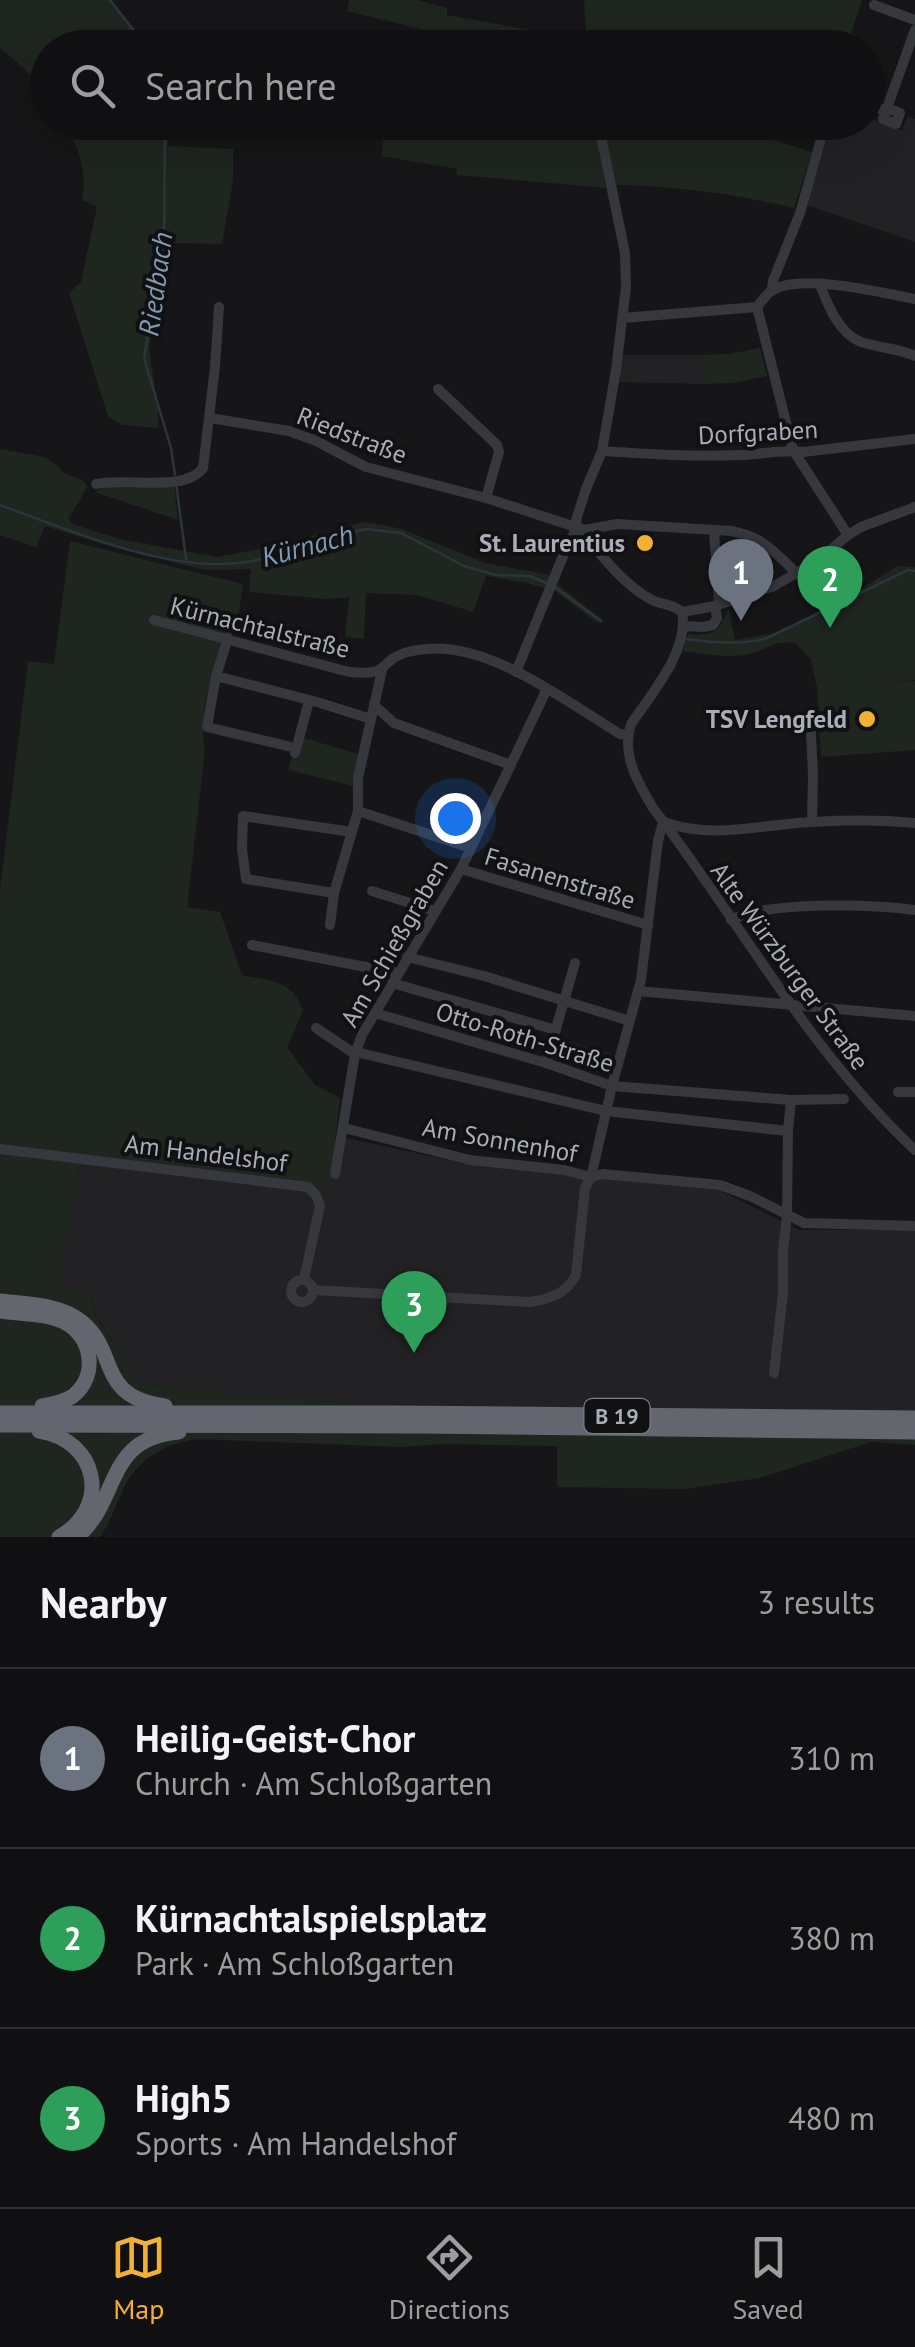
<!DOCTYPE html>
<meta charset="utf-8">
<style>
body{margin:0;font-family:"PT Sans",sans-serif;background:#19191b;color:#f1f3f6}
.you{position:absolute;left:455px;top:818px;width:35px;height:35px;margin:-25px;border:8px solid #fff;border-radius:50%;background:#1a73e8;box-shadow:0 0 0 15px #1a73e833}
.badge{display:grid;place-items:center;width:65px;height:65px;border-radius:50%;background:#f2b134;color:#fff;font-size:32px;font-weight:700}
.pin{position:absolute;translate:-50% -82px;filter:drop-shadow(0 2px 5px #0008)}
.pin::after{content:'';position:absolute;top:52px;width:35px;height:30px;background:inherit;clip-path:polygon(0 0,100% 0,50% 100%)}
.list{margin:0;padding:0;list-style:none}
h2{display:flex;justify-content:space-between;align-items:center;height:130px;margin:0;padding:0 40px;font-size:42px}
h2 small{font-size:32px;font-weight:400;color:#9c9d9f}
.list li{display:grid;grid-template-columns:65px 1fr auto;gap:30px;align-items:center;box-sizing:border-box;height:180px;padding:0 40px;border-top:2px solid #303032}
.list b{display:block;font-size:38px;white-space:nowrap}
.list p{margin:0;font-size:32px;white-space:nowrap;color:#9c9d9f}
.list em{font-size:32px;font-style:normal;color:#9c9d9f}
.icon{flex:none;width:55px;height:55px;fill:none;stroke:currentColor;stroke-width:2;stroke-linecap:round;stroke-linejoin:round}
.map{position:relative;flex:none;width:915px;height:1537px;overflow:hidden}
.search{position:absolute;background:#101012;box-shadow:0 10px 40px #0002;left:30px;right:30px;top:30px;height:110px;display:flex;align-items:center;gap:25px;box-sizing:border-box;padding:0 35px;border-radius:55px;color:#9c9d9f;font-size:38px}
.sheet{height:670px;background:#101012}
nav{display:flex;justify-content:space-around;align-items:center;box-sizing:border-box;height:140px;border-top:2px solid #303032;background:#101012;font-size:28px;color:#9c9d9f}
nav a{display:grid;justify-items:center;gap:5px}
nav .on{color:#f2b134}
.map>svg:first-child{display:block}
.built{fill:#222225}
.green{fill:#1e261f}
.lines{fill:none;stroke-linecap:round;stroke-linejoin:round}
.stream{stroke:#2c353c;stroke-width:2.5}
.minor{stroke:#37383d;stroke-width:10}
.highway{stroke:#63666e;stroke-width:15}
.poi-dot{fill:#f2b134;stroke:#111113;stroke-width:4}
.labels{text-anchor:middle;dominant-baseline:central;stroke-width:8;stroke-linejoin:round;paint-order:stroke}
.shield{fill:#111113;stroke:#7b7e86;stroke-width:2.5}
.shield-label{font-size:22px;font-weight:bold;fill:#a8adb8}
.street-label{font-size:25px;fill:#a8adb8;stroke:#111113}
.poi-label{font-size:25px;font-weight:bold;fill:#a8adb8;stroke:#111113;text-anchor:end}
.water-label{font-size:28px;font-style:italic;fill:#7f9bb3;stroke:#111113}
</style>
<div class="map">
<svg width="915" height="1537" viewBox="0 0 915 1537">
<rect width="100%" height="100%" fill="#161618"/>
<g class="built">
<polygon points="908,116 915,119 915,242 807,205 832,123 868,122 868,118 902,131"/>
<polygon points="623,355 702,355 704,384 619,382"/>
<polygon points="560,1039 611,1054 605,1074 554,1058"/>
<polygon points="337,1136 467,1164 719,1190 799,1230 915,1230 915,1412 579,1407 538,1410 314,1401 140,1384 94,1313 91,1294 56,1289 80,1166 330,1187"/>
</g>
<g class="green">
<polygon points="0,0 111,0 150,47 48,48 47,96 26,70 0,48"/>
<polygon points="349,0 417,0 447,8 447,15 569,37 571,47 511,47 445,35 347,11"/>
<polygon points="584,0 862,0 846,48 587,47"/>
<polygon points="415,122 585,123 588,135 596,137 606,188 457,175 457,169 381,156 386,124 413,129"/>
<path d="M65,123H168V146L233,149V181L222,244L168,243L149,348L158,410V428L122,425L108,416L69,293L81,282L97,207L82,200C87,171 79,147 65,123Z"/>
<path d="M602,123H719L812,152L794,208C735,194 677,186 616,185Z"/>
<polygon points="760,348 767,376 733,383 704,384 702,355 728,354"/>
<polygon points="0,449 39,456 50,460 59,467 63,473 82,480 88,486 68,519 73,524 119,539 217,557 266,548 364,522 383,525 402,529 485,563 550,575 558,585 602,619 598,623 555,591 527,583 486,576 473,612 418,595 366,593 364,639 345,637 349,597 327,599 249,592 251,569 204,570 102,544 45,526 36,547 0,535"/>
<polygon points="174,485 178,520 95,492 106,487 142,488"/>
<path d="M70,541L243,584L236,632L224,639C212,674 198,712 205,750L187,907L220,912L242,975C270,981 292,980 303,1010L287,1047L315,1085L340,1098L330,1188L80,1166L57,1288L91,1294L94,1314L140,1384L314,1401L538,1410L579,1407L915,1412V1445L871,1442L760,1478L684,1489L557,1487V1446L444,1444L402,1447L196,1439C161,1445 136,1460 121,1494C114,1510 110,1523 100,1537H0V890L28,661L54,664Z"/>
<path d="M897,566L915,567V680L887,683L915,681V750L821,757L817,687L811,660L795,643C771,640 768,650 748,654C727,659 705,654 683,651L688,634C719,635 716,633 729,608L735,640L780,632L855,593Z"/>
<polygon points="304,738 358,754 353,786 288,770 292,757 298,758"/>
</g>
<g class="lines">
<g class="stream">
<polyline points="110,0 147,48"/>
<polyline points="165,122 164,249 144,358 171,448 175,475"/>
<polyline points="176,483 186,559"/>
<path d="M0,505C71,531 170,574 246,562C286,556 326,540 365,529L401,533L464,566L496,575L529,576L549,584"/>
<polyline points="556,588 601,621"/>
<path d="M686,639C713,643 739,645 765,639L908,570L915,571"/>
</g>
<g class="minor">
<polyline points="874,5 915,20"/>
<polyline points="581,39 583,48"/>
<polyline points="868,104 886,111"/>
<polyline points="887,108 900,113 896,124 883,119 915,30"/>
<path d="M820,285C828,305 839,334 861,342C879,348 897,348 915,356"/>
<polyline points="772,290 773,281 800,213 826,122"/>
<polyline points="757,307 793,450 848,535"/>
<path d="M622,318L757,307C761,302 767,293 773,290C802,273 883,293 915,299"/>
<polyline points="438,389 497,445 499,452 486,498"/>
<path d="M210,418L289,431L314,440L366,467L486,498L585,530L617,524L731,531C766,538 772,551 797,573"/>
<path d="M602,451C648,454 693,457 739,455C760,455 782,449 803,452L915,439"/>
<path d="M96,484C125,477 185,493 203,468L215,367L219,307"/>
<path d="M580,530C600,554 624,585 652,600C663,605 673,604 682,612"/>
<polyline points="714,531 719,604"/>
<path d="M682,612C690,649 651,695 631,724C621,755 638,783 653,808C742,924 807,1049 915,1150"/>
<polyline points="682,612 715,606 774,586 817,561 848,535 861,527 915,507"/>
<path d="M154,620L349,672C358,673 370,674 379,670C383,668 387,663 391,660C401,652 414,650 427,649C491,643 567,702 620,734L628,735"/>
<polyline points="684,626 703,627 713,625 717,618 715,606"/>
<polyline points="228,638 216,676 207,727 296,748"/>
<polyline points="382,670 358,778 358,811 471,848"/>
<polyline points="516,672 563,556 577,527 576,520 586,489 602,451 616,370 626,287 625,253 598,122"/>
<polyline points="216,676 317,702 371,719"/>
<polyline points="374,705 394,723 511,765"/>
<polyline points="810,715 813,775 812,822"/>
<polyline points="295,753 309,701"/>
<path d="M664,822C712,840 764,824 813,822C847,820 881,820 915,823"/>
<polyline points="461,869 648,925"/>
<polyline points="372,891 435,911"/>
<polyline points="334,893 246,879 242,849 243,816 352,832"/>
<path d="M731,920C767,901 873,904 915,910"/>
<polyline points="330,925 334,893 358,811"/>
<polyline points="252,945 397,973"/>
<polyline points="407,957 484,976 630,1021"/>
<polyline points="392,983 556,1030"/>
<polyline points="638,991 915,1016"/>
<polyline points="375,1013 546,1063 612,1086 791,1100 844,1099"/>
<polyline points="316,1028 355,1054"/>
<polyline points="356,1052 606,1111 788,1131"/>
<polyline points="546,1063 575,963"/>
<polyline points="898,1092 915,1092"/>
<polyline points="344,1128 470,1160 564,1170 591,1177 603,1174 720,1185 750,1196 804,1223 915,1226"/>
<polyline points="0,1149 308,1187 316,1195 320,1206 304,1279"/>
<polyline points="335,1174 355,1054 362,1035 461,869 547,689"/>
<circle cx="302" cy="1291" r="11"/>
<path d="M313,1290L530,1302C550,1299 566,1294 576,1275L585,1188L591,1177L612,1086L641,980L658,841L663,822"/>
<polyline points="774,1373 783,1293 783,1251 787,1215 788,1131 791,1100"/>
</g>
<g class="highway">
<path d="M0,1301C27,1304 60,1304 82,1322C119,1352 96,1397 165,1406"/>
<path d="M0,1311C20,1314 45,1313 64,1322C92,1336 99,1375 73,1396C64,1402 53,1404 42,1406"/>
<polyline points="0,1413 399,1413 915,1418"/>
<polyline points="0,1425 420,1426 915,1432"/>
<path d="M39,1431C98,1440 112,1507 59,1537"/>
<path d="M77,1537C121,1500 104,1438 179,1432"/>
</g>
</g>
<g class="poi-dot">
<circle cx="645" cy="543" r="10"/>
<circle cx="867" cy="719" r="10"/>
</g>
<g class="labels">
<rect class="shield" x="584.5" y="1399" width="65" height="34" rx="8"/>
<g class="shield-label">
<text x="617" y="1416">B 19</text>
</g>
<g class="street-label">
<text transform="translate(758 432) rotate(-3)">Dorfgraben</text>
<text transform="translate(352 435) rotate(21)">Riedstraße</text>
<text transform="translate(260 627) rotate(14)">Kürnachtalstraße</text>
<text transform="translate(560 878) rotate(17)">Fasanenstraße</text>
<text transform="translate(394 943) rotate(-60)">Am Schießgraben</text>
<text transform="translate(790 966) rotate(54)">Alte Würzburger Straße</text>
<text transform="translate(525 1037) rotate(17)">Otto-Roth-Straße</text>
<text transform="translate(500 1140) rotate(10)">Am Sonnenhof</text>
<text transform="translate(206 1153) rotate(7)">Am Handelshof</text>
</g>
<g class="poi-label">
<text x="625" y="543">St. Laurentius</text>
<text x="847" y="719">TSV Lengfeld</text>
</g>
<g class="water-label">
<text transform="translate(155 284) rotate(-82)">Riedbach</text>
<text transform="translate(307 545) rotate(-15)">Kürnach</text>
</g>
</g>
</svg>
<div class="you"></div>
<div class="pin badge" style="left:741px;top:621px;background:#6b7280">1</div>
<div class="pin badge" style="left:830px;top:628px;background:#2e9e5b">2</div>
<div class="pin badge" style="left:414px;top:1353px;background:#2e9e5b">3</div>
<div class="search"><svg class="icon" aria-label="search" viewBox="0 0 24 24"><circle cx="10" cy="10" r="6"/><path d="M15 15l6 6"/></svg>Search here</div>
</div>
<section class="sheet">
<h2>Nearby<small>3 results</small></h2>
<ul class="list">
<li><span class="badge" style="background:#6b7280">1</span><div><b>Heilig-Geist-Chor</b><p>Church · Am Schloßgarten</p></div><em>310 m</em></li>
<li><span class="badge" style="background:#2e9e5b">2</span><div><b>Kürnachtalspielsplatz</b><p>Park · Am Schloßgarten</p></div><em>380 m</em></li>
<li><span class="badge" style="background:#2e9e5b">3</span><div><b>High5</b><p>Sports · Am Handelshof</p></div><em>480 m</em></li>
</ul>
</section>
<nav>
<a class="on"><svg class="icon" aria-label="map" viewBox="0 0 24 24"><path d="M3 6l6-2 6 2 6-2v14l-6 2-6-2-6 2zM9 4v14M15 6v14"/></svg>Map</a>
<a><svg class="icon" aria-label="directions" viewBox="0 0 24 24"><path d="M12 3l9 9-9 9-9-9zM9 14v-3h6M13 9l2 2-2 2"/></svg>Directions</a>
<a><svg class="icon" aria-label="saved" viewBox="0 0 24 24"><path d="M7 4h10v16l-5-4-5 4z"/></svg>Saved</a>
</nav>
